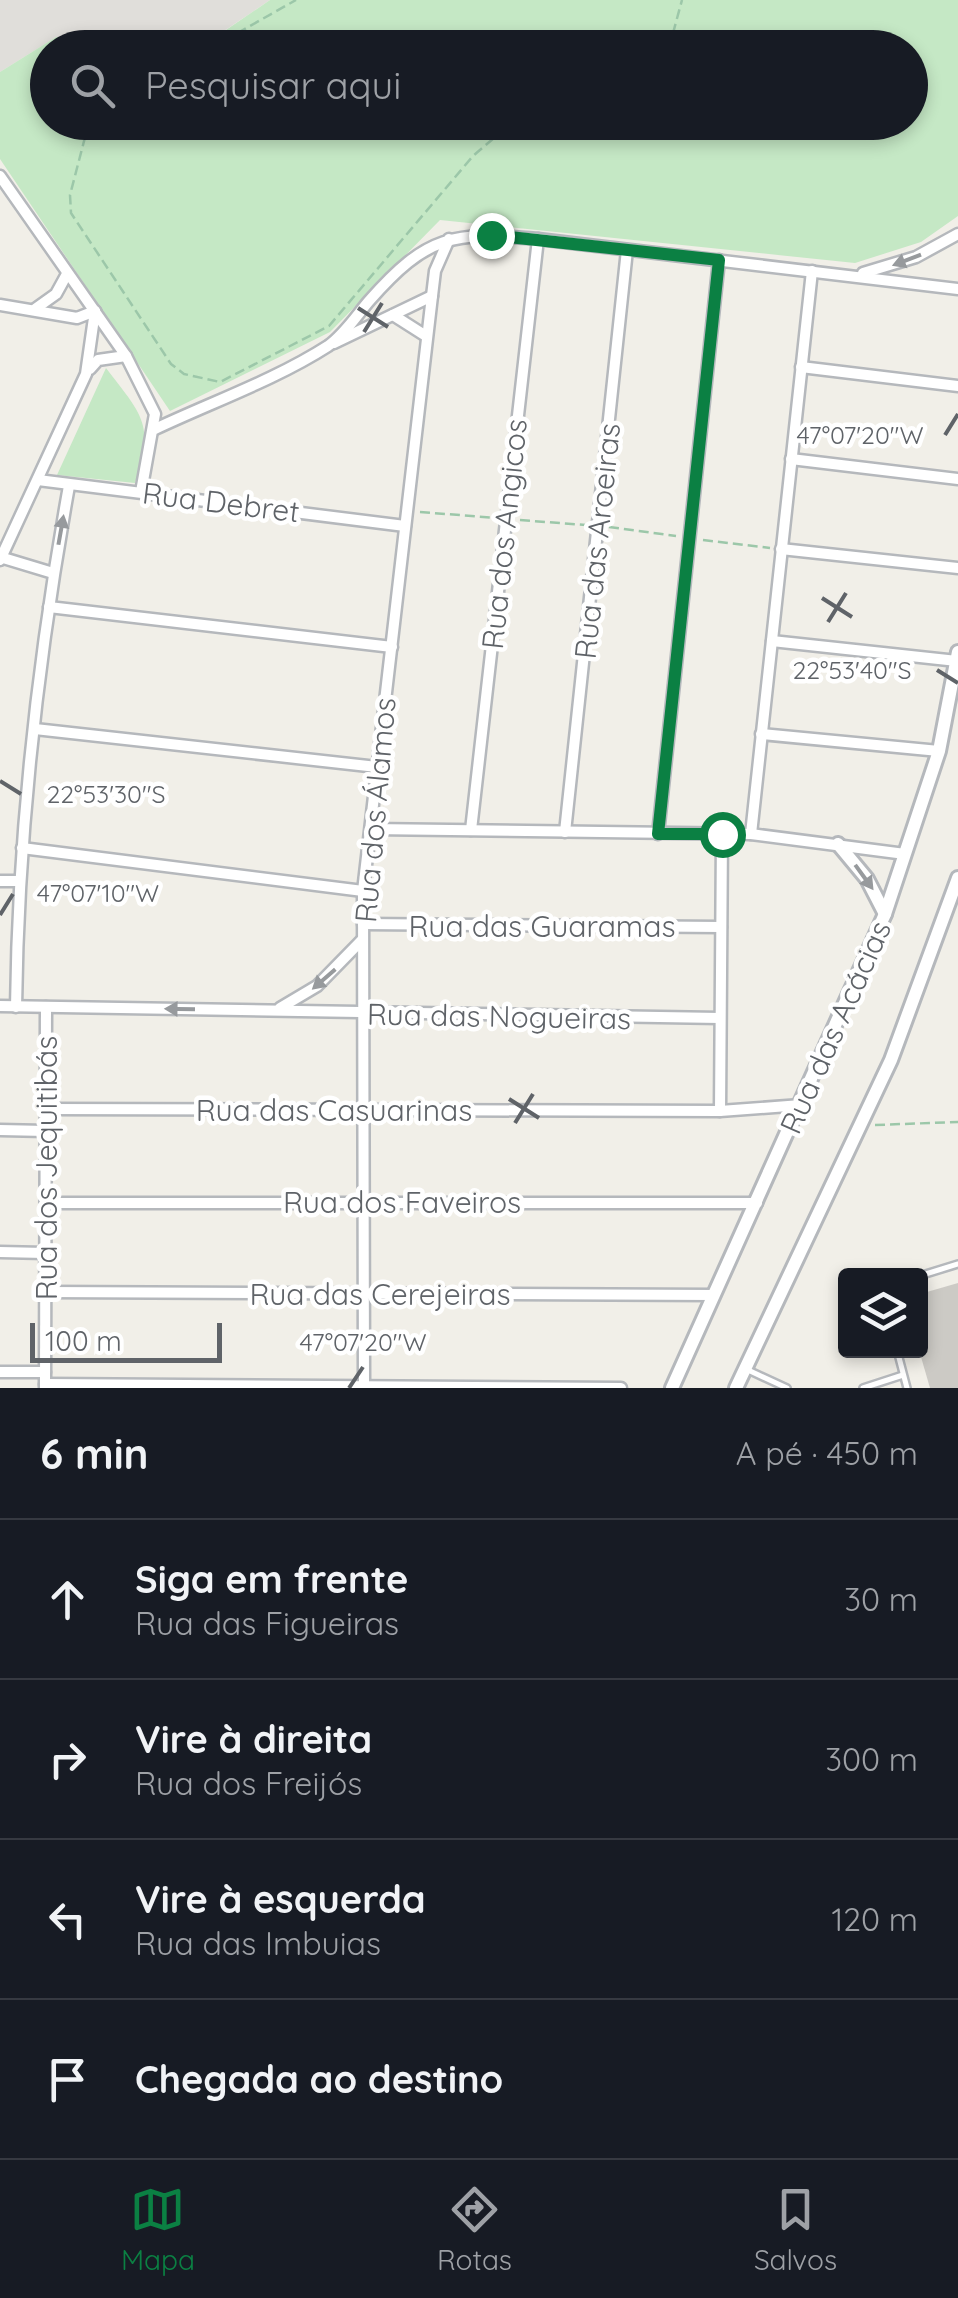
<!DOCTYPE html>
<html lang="pt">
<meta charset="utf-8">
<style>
body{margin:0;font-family:Quicksand,sans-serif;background:#20242c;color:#f1f3f6}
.controls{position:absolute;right:30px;bottom:30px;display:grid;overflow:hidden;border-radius:10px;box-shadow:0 5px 15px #0003}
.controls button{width:90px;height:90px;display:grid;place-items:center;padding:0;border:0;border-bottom:2px solid #363941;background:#171b24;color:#f1f3f6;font:50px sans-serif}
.scale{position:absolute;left:30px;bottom:25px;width:192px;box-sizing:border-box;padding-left:10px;border:5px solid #5f6368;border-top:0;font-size:28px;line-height:35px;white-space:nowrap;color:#5f6368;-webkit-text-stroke:8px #fff;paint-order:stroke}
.stop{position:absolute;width:30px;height:30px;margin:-22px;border:8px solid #0b8043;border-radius:50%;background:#fff}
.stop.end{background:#0b8043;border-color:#fff;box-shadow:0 2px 10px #0008}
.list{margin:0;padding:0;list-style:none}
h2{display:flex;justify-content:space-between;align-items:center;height:130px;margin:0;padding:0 40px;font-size:42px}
h2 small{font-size:32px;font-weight:400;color:#9ea1a6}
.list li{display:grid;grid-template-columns:65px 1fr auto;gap:30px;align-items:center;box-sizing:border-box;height:160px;padding:0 40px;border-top:2px solid #363941}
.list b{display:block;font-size:38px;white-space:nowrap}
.list p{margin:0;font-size:32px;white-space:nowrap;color:#9ea1a6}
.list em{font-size:32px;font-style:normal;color:#9ea1a6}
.icon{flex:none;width:55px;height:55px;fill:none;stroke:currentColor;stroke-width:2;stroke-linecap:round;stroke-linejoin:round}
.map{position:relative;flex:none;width:958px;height:1388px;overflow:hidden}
.search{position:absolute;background:#171b24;box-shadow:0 5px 15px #0003;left:30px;right:30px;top:30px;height:110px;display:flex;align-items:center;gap:25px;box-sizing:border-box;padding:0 35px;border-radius:55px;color:#9ea1a6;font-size:38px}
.sheet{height:770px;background:#171b24}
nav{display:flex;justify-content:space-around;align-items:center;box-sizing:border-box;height:140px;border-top:2px solid #363941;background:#171b24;font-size:28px;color:#9ea1a6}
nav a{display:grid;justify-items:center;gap:5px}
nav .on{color:#0b8043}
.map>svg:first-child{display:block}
.industrial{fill:#e0deda}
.green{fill:#c5e8c5}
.building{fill:#cccac5}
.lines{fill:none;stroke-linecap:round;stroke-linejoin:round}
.service-casing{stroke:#b5b8bc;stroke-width:10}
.minor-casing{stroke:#b5b8bc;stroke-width:15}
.tertiary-casing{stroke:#b5b8bc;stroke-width:18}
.path{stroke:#9cc7a9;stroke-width:2.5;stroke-dasharray:10 5;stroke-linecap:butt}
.service{stroke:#fff;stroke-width:5}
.minor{stroke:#fff;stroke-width:10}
.tertiary{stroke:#fff;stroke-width:12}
.oneway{fill:#979a9d}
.route{stroke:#0b8043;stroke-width:12}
.ticks{fill:none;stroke:#5f6368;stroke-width:4}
.labels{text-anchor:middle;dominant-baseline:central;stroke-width:9;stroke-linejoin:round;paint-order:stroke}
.street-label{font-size:30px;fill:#5f6368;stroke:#fff}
.ticks-label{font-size:25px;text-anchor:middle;fill:#5f6368;stroke:#fff;stroke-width:9;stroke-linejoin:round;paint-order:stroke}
</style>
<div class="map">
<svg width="958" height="1388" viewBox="0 0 958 1388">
<rect width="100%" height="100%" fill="#f1efe8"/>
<polygon class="industrial" points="0,0 270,0 206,43 192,47 112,47 56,37 0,72"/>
<g class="green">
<polygon points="270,0 958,0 958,216 921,242 855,263 440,220 330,332 170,411 0,159 0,72 56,37 112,47 48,48 48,122 910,122 910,48 192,47 207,43"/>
<path d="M106,368C141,414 156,424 135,483L57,475Z"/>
</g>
<polygon class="building" points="958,1283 958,1388 930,1388 919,1350 920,1294"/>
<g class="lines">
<g class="service-casing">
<g id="service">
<polyline points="919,1276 958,1264"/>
<polyline points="897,1350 907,1388"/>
<polyline points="748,1370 787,1388"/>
<polyline points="863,1388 903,1375"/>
</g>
</g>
<g class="minor-casing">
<g id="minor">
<polyline points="0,176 126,356 155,414 141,492"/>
<polyline points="863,273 916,257 958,234"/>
<polyline points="0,305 77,318 95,311"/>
<polyline points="35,309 56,294 67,274"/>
<polyline points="393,315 426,336"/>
<polyline points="334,343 432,296"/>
<polyline points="801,367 958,386"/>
<polyline points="90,369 98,360 126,356"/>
<path d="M155,429C212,402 275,380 328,346C344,335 357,315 369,301C427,235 453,231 538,239L958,289"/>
<polyline points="791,459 958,479"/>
<polyline points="38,480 405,526"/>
<polyline points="781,549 958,568"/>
<polyline points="0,557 53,573"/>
<polyline points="0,560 86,374 95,311"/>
<polyline points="49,607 392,647"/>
<polyline points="772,641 957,661"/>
<polyline points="35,729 377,767"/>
<polyline points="761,734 939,751"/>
<polyline points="371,829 751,834 905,854"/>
<polyline points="471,830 538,239"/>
<polyline points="565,832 627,250"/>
<polyline points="658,834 719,260"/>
<polyline points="751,834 812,271"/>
<polyline points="22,848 363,891"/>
<polyline points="0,881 17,881"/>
<polyline points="363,924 721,927"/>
<polyline points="0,1006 720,1018"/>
<path d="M16,1007C18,832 38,658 69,486"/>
<polyline points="280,1008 317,986 362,940"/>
<polyline points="46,1109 720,1111 801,1105"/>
<polyline points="720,1111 722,834"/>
<polyline points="0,1130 46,1131"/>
<polyline points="47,1203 757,1203"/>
<polyline points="0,1252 45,1253"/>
<polyline points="46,1292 714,1295"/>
<polyline points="0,1372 45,1372"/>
<polyline points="45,1384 621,1388"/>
<polyline points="45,1387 46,1007"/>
<polyline points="364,1388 363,891 432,296 435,271 449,239"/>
</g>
</g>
<g class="tertiary-casing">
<g id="tertiary">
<polyline points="838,844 867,879 885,914"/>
<polyline points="672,1388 885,914 939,751 958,652"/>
<polyline points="736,1388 891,1060 958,878"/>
</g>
</g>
<g class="path">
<polyline points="211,48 296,0"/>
<polyline points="669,48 682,0"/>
<polyline points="89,122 70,195 71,213 171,364 184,374 220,382 329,326 473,156 494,138 528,122"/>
<polyline points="420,512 497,518"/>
<polyline points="520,520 586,525"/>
<polyline points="609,527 676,536"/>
<polyline points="703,540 770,548"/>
<polyline points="875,1125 958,1122"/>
</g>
<use href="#service" class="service"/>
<use href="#minor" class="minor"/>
<use href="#tertiary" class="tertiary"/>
</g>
<defs><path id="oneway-solid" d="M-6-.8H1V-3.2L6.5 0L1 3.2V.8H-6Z" transform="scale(2.5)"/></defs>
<g class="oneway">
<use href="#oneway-solid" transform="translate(907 260) rotate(159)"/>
<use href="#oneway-solid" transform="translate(61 530) rotate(-80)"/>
<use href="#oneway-solid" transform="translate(864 877) rotate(54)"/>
<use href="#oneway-solid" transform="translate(324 979) rotate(139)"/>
<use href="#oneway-solid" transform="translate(180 1009) rotate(-179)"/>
</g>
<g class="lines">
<polyline class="route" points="491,235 719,260 658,834 722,834"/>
</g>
<path class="ticks" d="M358,308L388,327M364,332L382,303M945,435L958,414M822,598L852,617M828,622L846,593M937,670L958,683M0,781L21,794M0,915L13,894M509,1099L539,1118M515,1123L533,1094M349,1388L363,1367"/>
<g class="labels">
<g class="street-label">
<text transform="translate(221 502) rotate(7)">Rua Debret</text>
<text transform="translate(504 534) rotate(-84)">Rua dos Angicos</text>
<text transform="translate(597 541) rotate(-84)">Rua das Aroeiras</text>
<text transform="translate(375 810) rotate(-85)">Rua dos Álamos</text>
<text x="542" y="926">Rua das Guaramas</text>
<text transform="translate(499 1016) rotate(1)">Rua das Nogueiras</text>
<text transform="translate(835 1027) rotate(-66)">Rua das Acácias</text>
<text x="334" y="1110">Rua das Casuarinas</text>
<text transform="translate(46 1168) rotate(-90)">Rua dos Jequitibás</text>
<text x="402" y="1202">Rua dos Faveiros</text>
<text x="380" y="1294">Rua das Cerejeiras</text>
</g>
</g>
<g class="ticks-label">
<text x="860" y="444">47°07'20"W</text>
<text x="852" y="679">22°53'40"S</text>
<text x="106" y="803">22°53'30"S</text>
<text x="98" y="902">47°07'10"W</text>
<text x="363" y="1351">47°07'20"W</text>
</g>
</svg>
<div class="controls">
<button><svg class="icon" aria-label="layers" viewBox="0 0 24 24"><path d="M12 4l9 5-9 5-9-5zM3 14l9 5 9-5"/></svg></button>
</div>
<div class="scale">100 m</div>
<div class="stop" style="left:722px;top:834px"></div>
<div class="stop end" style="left:491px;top:235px"></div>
<div class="search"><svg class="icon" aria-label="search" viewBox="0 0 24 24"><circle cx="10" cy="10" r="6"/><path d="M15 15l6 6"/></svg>Pesquisar aqui</div>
</div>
<section class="sheet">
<h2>6 min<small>A pé · 450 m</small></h2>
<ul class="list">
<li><svg class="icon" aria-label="ahead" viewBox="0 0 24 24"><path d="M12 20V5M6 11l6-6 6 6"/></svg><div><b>Siga em frente</b><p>Rua das Figueiras</p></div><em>30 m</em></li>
<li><svg class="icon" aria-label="right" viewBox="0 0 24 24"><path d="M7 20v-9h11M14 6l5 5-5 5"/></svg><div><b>Vire à direita</b><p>Rua dos Freijós</p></div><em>300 m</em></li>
<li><svg class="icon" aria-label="left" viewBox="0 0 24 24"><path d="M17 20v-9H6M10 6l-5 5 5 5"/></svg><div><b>Vire à esquerda</b><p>Rua das Imbuias</p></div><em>120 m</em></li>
<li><svg class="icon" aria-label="arrive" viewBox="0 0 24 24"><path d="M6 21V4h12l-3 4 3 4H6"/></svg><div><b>Chegada ao destino</b></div></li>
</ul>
</section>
<nav>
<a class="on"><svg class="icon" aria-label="map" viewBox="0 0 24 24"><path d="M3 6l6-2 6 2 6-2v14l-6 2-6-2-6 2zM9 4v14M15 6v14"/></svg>Mapa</a>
<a><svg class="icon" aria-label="directions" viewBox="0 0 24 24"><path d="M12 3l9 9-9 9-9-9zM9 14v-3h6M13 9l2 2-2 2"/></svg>Rotas</a>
<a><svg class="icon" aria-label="saved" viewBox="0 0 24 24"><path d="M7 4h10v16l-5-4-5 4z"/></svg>Salvos</a>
</nav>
